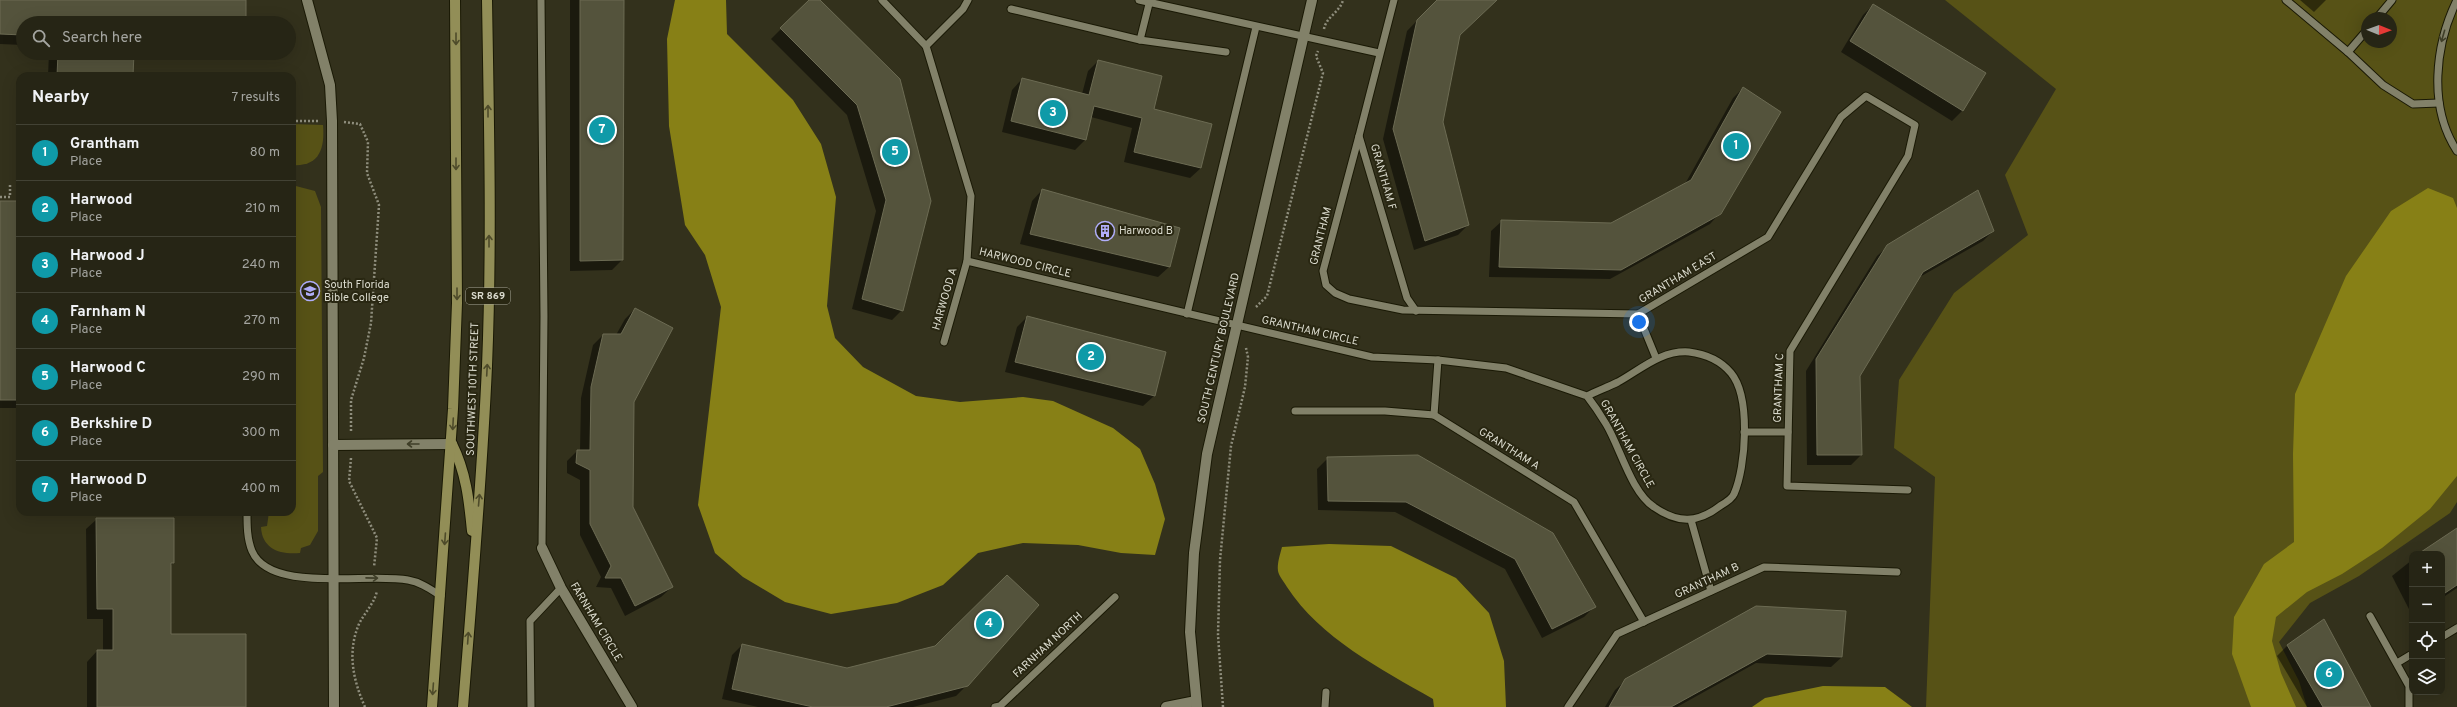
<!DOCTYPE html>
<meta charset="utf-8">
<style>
body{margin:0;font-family:Overpass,sans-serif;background:#323122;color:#f1f3f6}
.controls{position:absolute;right:12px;bottom:12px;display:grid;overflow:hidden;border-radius:8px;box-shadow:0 4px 16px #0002}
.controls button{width:36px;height:36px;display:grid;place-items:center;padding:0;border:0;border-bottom:1px solid #424234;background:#262515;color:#f1f3f6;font:20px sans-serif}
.compass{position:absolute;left:2361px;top:12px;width:36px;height:36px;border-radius:50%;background:#262515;box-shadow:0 4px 16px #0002;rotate:91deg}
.you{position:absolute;left:1639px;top:322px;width:14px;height:14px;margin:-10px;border:3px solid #fff;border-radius:50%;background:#1a73e8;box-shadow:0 0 0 6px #1a73e833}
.badge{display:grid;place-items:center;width:26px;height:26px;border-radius:50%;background:#8c9099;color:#fff;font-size:13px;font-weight:700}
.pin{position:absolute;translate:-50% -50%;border:2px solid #fff;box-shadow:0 1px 4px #0006}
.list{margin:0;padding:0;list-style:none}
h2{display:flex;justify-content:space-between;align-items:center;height:52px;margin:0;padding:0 16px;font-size:17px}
h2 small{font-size:13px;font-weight:400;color:#a4a5a0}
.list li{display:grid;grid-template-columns:26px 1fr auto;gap:12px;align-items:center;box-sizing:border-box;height:56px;padding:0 16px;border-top:1px solid #424234}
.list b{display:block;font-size:15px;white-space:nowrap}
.list p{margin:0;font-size:13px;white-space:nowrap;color:#a4a5a0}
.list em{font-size:13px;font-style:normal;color:#a4a5a0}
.icon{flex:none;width:22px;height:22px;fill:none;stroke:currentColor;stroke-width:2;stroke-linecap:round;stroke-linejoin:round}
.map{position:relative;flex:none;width:2457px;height:707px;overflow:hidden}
.search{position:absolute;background:#262515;box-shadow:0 4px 16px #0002;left:16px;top:16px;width:280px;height:44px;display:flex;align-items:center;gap:10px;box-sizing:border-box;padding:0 14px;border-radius:22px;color:#a4a5a0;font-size:15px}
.panel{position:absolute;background:#262515;box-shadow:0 4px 16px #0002;left:16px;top:72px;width:280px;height:444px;border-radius:12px}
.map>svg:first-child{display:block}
.green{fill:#575216;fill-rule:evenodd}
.water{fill:#878016}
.shadow{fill:#0007}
.building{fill:#54533c;stroke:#6c6b53}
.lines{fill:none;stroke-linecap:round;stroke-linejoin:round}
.lane-casing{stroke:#1a1905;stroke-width:9}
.street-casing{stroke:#1a1905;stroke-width:12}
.primary-casing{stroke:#1a1905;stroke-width:12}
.path{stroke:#8f8e7d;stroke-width:2.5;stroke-dasharray:2 2;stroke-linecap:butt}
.lane{stroke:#828169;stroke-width:7}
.street{stroke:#828169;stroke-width:10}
.primary{stroke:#928e57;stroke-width:10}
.oneway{stroke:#3f3e28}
.oneway2{stroke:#4e4b2a}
.labels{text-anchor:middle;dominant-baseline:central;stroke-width:4;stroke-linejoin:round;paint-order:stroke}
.shield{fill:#292712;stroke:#a6a596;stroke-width:1}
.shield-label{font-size:10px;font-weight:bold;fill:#dbdbce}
.street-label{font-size:11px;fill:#dbdbce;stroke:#292712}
.poi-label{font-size:11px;fill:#dbdbce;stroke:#292712;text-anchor:start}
</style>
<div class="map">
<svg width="2457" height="707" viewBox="0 0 2457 707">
<rect width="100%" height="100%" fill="#33311c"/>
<g class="green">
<path d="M1945,0H2457V502L2450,513L2359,576L2310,603L2279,642L2299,681L2307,707H1926L1935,477L1894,448L1899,380L1954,293L2028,235L2005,175L2056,89ZM2367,18H2391V42H2367Z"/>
<path d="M292,124L323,125C325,149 319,167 292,165Z"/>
<path d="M292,185L315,191L321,207L323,472L318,476V531L310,545L301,548L300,553C280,555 262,549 261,527L267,526L269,512H292Z"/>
</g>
<g class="water">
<polygon points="675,0 726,0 727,34 793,100 821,144 836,197 827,306 835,338 863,367 916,396 960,402 1023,397 1053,401 1113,428 1140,449 1155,484 1165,519 1155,555 1121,553 1078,545 1023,543 978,553 943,585 897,603 831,614 785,602 743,577 715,553 698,505 721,307 705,255 685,225 669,126 667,39"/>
<polygon points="2428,188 2453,198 2457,208 2457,476 2430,509 2382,548 2342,574 2307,592 2276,617 2272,641 2281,673 2296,707 2251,707 2232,654 2234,617 2264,564 2294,542 2293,454 2295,394 2346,276 2391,211"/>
<path d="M1329,544L1391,546L1456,578L1489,613L1504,661L1506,707H1434L1433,699C1381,669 1320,638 1287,587C1284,582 1279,576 1278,571C1277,563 1280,555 1282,547Z"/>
<polygon points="1823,686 1885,687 1912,707 1752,707 1765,698"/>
</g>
<g class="shadow">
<polygon points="0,0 245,0 245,23 23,23 23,45 0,44"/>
<polygon points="570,0 623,0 622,260 612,270 570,271"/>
<polygon points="810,0 818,0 899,79 902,310 892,320 852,309 876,211 847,115 771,39"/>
<polygon points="1437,0 1496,0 1459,35 1442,122 1468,225 1458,235 1414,250 1383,139 1407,31"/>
<polygon points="2300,0 2326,0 2314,12"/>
<polygon points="1873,5 1963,110 1952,121 1841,52 1863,15"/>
<polygon points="49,53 133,53 132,76 48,76"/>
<polygon points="1098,61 1153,110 1211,125 1201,168 1190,178 1124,162 1132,128 1091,117 1085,140 1075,150 1002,132 1012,90 1022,79 1082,94 1088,71"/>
<polygon points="1743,88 1720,213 1710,224 1610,279 1489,277 1491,231 1502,221 1611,224 1685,184 1733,98"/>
<polygon points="1042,190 1169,267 1158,277 1020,244 1032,201"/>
<rect x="0" y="202" width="20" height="206"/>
<polygon points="1993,231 1983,241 1918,278 1859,375 1861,455 1851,465 1807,465 1806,371 1877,256 1888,246"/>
<polygon points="635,309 632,507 672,587 661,597 625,616 611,588 596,587 601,577 580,535 580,480 567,473 567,461 577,451 580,451 581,398 593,345 603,335 616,335 625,319"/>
<polygon points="1027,317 1154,396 1143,406 1005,372 1017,327"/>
<polygon points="1418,456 1594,607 1584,617 1542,638 1505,569 1395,512 1318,510 1317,469 1328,458"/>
<polygon points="97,519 173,519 173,563 170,567 170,635 245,707 87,707 87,662 97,651 103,651 103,619 87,619 86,529"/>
<polygon points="2457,529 2457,588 2442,598 2442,554 2420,554"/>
<polygon points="2412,560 2412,615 2392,576"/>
<polygon points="1845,612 1842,657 1831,667 1756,663 1677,707 1605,707 1615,690 1626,680"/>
<polygon points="742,645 847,669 967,685 956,696 913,707 758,707 722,699 732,655"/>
<polygon points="2288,645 2368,707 2307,707 2277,656"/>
</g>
<g class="building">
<polygon points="0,0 246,0 246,23 23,23 23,35 0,34"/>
<polygon points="580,0 624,0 623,260 580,261"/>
<polygon points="809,0 820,0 900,79 931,201 903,311 862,299 886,200 857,105 780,28"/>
<polygon points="1437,0 1497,0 1460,35 1443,122 1469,225 1425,241 1393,129 1417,20"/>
<polygon points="1873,4 1986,73 1963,111 1850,41"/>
<polygon points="58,53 134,53 133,76 57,76"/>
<polygon points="1098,60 1162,76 1154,109 1212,124 1201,168 1134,152 1142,118 1094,106 1086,140 1011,121 1022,78 1089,95"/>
<polygon points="1743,87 1781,112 1721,214 1621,270 1499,267 1501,220 1611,223 1691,180"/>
<polygon points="1042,189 1180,228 1170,267 1030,234"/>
<polygon points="1978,190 1994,231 1923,272 1860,376 1862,455 1817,455 1816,359 1887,245"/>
<rect x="0" y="201" width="20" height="199"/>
<polygon points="635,308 673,328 634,402 633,507 673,587 635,606 621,578 605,578 611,566 590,524 590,470 576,463 577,450 590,450 591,387 603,334 621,334"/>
<polygon points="1027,316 1166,352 1155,396 1015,362"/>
<polygon points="1418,455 1553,533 1596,607 1552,629 1515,559 1406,502 1328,501 1327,457"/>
<polygon points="96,518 174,518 174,563 171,563 171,634 246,634 246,707 97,707 97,650 113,650 113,609 97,609"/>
<polygon points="2457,528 2457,585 2442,595 2442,554 2418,554"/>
<polygon points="1007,575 1039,605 968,686 886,707 813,707 732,689 742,644 847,668 935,646"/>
<polygon points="1756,606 1846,611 1842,657 1767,654 1671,707 1609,707 1625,679"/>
<polygon points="2324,619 2371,707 2323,707 2287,645"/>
</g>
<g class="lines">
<g class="lane-casing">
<g id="lane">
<polyline points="541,0 544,316 542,548"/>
<polyline points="882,0 926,46"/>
<polyline points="1139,0 1379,53"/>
<polyline points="1394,0 1359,136 1407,298 1416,311"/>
<polyline points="2286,0 2348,52 2383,85 2413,104 2439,103"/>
<path d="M2457,0C2435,45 2428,107 2457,151"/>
<polyline points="1011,9 1140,40 1226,52"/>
<polyline points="2377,18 2392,0"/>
<polyline points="1140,40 1150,0"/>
<polyline points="2348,52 2367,30"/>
<polyline points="1359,136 1323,271 1326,285 1335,293 1349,299 1403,310 1638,314 1768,237 1841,117 1866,96 1915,125 1908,156 1790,351 1787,486 1908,490"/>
<path d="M967,261L1372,357L1438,360L1506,368L1587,396C1597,391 1608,387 1618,382C1640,370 1661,350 1689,352C1705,354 1721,361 1731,373C1751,397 1746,467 1734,494C1732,499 1725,503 1720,506C1698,523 1678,524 1654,507C1631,492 1620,447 1606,424C1600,414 1594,405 1587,396"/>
<polyline points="1187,314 1256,27"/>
<polyline points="1638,314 1656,358"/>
<polyline points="944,342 967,261 971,196 926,46 963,9 968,0"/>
<polyline points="1295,411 1385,411 1434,415 1574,502 1644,622"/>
<polyline points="1434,415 1438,360"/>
<polyline points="1744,432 1788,432"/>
<path d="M247,512C247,525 247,539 252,551C270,594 370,572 408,580C420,582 430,589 441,596"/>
<polyline points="1691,520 1711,591"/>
<polyline points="2370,616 2409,686 2409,707"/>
<polyline points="2442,637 2457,628"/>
<polyline points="2397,663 2412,654"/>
<polyline points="531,707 530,621 561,588"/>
<polyline points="995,707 1000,706 1115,597"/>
<polyline points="1325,707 1326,692"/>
<polyline points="1568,707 1617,634 1764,567 1897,572"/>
</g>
</g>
<g class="street-casing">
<g id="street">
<polyline points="307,0 330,85 332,121 334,707"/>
<polyline points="333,445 452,444"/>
<polyline points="542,548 561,588 632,707"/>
<polyline points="1166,707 1196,701"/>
<polyline points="1197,707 1190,632 1194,553 1207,454 1312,0"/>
</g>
</g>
<g class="primary-casing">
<g id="primary">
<path d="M452,444C466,472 469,500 472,531"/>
<polyline points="432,707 453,409 457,303 455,0"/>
<path d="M463,707C472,594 482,480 487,366C492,244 489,122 487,0"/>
</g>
</g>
<g class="path">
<path d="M1324,29C1326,17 1340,12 1343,0"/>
<polyline points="292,121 319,121"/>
<polyline points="344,122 360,124 368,142 367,173 379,205 371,323 364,358 351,400 351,431"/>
<polyline points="0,197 10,197 10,183"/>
<polyline points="1256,307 1267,296 1323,73 1316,56 1318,51"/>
<polyline points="351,458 349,481 377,538 374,567"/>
<path d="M365,707C353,680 347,652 359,624C365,612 374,604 377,591"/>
<polyline points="1223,707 1218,635 1220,560 1231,446 1245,387 1248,357 1246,348"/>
</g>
<use href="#lane" class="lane"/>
<use href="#street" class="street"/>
<use href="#primary" class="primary"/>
</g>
<defs><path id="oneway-shaft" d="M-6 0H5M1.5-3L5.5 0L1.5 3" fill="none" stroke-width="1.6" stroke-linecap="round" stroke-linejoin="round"/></defs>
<g class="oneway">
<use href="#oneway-shaft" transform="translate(2443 36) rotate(106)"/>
<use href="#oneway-shaft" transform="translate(413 444) rotate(180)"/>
<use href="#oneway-shaft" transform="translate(372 578) rotate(1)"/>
</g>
<g class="oneway2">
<use href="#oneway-shaft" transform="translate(456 39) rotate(90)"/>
<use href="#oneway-shaft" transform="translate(488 111) rotate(-90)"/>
<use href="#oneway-shaft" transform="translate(456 164) rotate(90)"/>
<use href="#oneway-shaft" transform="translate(489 241) rotate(-90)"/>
<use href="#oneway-shaft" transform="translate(457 294) rotate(90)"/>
<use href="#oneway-shaft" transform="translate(487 370) rotate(-87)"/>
<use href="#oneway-shaft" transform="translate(453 424) rotate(93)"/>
<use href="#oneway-shaft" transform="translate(479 500) rotate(-85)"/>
<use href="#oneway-shaft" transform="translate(445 539) rotate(94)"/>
<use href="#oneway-shaft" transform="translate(468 638) rotate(-86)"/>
<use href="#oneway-shaft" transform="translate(433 689) rotate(94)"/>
</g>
<defs>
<g id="building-ring" transform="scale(1)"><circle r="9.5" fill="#292712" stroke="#b0aefa" stroke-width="1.5"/><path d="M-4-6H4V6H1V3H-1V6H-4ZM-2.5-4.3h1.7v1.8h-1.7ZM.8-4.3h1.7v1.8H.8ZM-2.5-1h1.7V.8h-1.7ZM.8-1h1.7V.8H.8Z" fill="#b0aefa"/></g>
<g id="university-ring" transform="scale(1)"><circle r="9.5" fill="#292712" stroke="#b0aefa" stroke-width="1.5"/><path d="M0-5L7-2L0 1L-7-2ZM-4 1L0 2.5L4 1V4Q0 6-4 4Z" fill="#b0aefa"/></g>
</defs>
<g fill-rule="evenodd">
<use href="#building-ring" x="1105" y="231"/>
<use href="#university-ring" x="310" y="291"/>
</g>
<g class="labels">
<rect class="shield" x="466" y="288" width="44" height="16" rx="3"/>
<g class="shield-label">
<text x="488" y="296">SR 869</text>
</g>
<g class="street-label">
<text transform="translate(1383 177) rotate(74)">GRANTHAM F</text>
<text transform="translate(1321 236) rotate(-76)">GRANTHAM</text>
<text transform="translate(1025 263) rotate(14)">HARWOOD CIRCLE</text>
<text transform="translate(1678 278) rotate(-31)">GRANTHAM EAST</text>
<text transform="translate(945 299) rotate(-74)">HARWOOD A</text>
<text transform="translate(1310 331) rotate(13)">GRANTHAM CIRCLE</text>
<text transform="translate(1219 348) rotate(-77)">SOUTH CENTURY BOULEVARD</text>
<text transform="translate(1779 388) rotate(-88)">GRANTHAM C</text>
<text transform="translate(473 389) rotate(-88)">SOUTHWEST 10TH STREET</text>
<text transform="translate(1627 444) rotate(61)">GRANTHAM CIRCLE</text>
<text transform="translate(1509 449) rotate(32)">GRANTHAM A</text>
<text transform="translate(1707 581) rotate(-25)">GRANTHAM B</text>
<text transform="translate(596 622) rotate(59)">FARNHAM CIRCLE</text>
<text transform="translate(1048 645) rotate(-43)">FARNHAM NORTH</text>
</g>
<g class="poi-label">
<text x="1119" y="231">Harwood B</text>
<text x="324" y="285">South Florida<tspan x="324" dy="13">Bible College</tspan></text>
</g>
</g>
</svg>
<div class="controls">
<button>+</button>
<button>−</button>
<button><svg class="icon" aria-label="locate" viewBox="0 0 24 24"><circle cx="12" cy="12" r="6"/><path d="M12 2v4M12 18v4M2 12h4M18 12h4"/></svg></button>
<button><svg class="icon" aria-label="layers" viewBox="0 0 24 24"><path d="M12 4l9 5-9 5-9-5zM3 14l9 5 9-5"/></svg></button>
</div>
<svg class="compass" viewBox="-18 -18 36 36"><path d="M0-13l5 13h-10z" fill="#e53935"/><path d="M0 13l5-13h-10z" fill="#a4a5a0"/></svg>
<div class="you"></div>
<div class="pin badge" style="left:1736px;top:146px;background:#0f9aa8">1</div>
<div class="pin badge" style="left:1091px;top:357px;background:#0f9aa8">2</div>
<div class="pin badge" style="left:1053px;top:113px;background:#0f9aa8">3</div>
<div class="pin badge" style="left:989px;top:624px;background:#0f9aa8">4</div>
<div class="pin badge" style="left:895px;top:152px;background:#0f9aa8">5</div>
<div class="pin badge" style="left:2329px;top:674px;background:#0f9aa8">6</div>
<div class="pin badge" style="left:602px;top:130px;background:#0f9aa8">7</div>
<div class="search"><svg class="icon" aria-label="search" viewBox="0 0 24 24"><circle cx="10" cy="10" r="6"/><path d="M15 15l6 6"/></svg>Search here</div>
<section class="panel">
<h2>Nearby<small>7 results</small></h2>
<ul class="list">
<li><span class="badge" style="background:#0f9aa8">1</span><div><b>Grantham</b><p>Place</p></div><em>80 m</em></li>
<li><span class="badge" style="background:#0f9aa8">2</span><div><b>Harwood</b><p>Place</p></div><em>210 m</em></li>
<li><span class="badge" style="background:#0f9aa8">3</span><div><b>Harwood J</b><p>Place</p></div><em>240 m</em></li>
<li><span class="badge" style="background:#0f9aa8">4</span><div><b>Farnham N</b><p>Place</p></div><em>270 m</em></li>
<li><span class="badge" style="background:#0f9aa8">5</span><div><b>Harwood C</b><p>Place</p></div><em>290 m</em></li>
<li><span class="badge" style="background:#0f9aa8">6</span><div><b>Berkshire D</b><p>Place</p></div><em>300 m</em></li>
<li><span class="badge" style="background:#0f9aa8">7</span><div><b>Harwood D</b><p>Place</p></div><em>400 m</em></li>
</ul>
</section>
</div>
